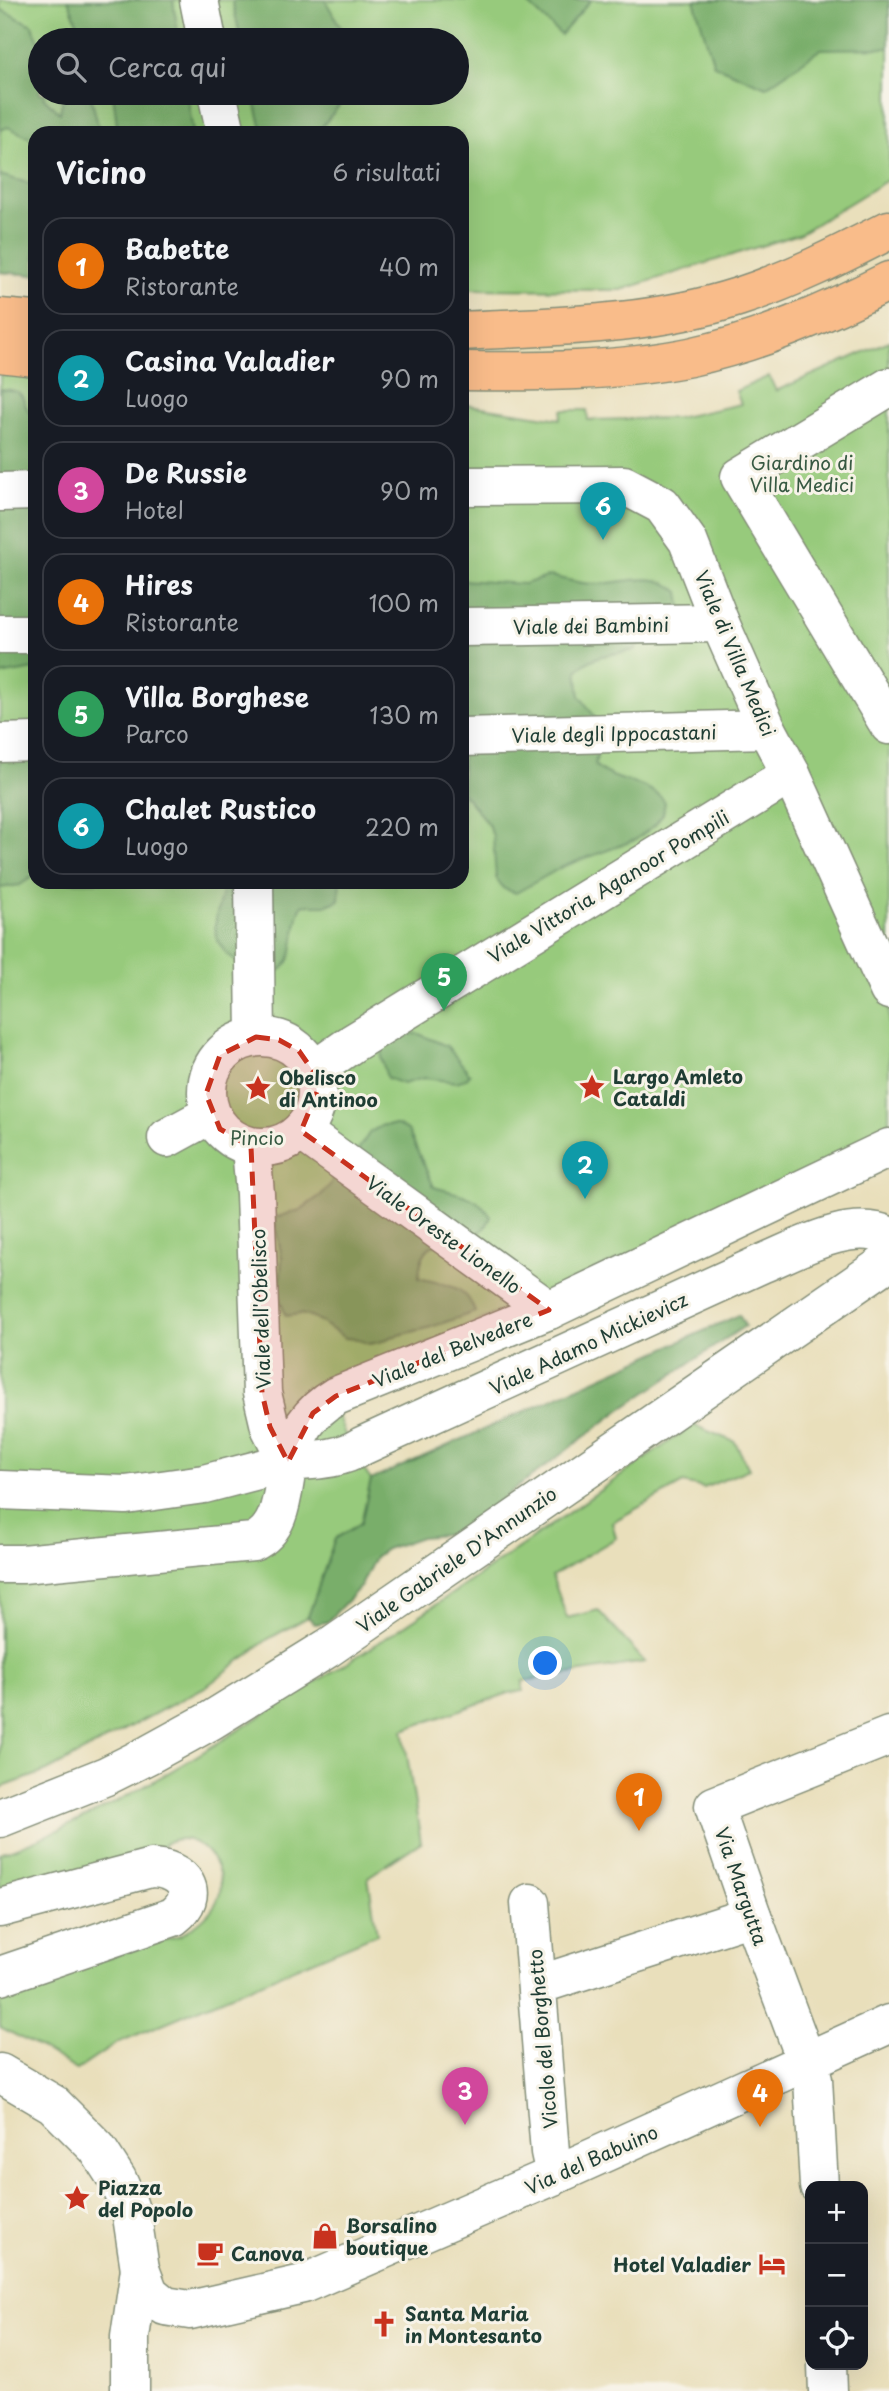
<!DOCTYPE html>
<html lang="it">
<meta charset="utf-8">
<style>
body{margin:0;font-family:"Playpen Sans",sans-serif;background:#242831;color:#f1f3f6}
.controls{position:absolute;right:21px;bottom:21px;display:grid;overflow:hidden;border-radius:14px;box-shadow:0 7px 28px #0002}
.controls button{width:63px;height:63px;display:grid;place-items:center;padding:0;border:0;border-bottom:2px solid #363941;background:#171b24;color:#f1f3f6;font:35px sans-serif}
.you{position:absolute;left:546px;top:1664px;width:24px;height:24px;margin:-18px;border:5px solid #fff;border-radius:50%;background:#1a73e8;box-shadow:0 0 0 10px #1a73e833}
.badge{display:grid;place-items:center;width:46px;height:46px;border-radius:50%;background:#d93025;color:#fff;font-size:23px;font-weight:700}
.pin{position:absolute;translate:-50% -58px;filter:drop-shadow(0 2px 4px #0008)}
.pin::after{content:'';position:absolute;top:37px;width:24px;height:21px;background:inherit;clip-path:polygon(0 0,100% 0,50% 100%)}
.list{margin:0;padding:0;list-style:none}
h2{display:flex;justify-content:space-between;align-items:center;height:91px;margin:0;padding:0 28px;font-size:30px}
h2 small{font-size:23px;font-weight:400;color:#9ea1a6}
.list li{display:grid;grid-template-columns:46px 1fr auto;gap:21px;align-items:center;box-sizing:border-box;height:98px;margin:0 14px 14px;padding:0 14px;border:2px solid #363941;border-radius:21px}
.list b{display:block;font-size:26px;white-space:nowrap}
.list p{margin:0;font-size:23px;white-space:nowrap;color:#9ea1a6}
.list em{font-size:23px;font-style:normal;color:#9ea1a6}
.icon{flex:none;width:38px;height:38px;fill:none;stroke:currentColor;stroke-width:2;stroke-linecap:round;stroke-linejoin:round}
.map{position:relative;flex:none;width:889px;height:2391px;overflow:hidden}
.search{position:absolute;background:#171b24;box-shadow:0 7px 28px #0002;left:28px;top:28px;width:441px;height:77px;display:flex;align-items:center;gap:18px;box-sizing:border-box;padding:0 24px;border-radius:38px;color:#9ea1a6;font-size:26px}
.panel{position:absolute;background:#171b24;box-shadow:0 7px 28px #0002;left:28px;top:126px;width:441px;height:763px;border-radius:21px}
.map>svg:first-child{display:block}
.green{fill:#97ca7b;stroke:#5b8458;stroke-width:2;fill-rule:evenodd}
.forest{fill:#79ae6b;stroke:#4c7650;stroke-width:2}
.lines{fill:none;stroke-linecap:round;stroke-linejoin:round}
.minor-casing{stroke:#848e78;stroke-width:41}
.major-casing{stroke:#848e78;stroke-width:41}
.minor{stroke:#fff;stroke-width:38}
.major{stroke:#f9bc8a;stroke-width:38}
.marked{fill:#c8321e;fill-opacity:0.2;stroke:#c8321e;stroke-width:5;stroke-dasharray:14 9;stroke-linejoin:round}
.labels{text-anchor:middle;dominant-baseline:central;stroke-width:6;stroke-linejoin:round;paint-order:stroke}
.park-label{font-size:19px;fill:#375942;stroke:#f7f3e8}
.street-label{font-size:19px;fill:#1f3d34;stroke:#f7f3e8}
.poi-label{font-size:19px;font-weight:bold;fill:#1f3d34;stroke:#f7f3e8;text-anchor:start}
</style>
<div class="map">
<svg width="889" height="2391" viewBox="0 0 889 2391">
<rect width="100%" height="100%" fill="#f7f3e8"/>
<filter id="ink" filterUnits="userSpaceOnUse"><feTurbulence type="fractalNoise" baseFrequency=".0143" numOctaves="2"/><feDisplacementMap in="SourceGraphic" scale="14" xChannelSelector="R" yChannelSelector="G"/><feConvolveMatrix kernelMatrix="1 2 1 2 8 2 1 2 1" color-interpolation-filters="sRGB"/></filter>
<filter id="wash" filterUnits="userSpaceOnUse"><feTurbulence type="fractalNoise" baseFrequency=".00686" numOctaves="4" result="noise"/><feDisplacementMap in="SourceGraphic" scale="28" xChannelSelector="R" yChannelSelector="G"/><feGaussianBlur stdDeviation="1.57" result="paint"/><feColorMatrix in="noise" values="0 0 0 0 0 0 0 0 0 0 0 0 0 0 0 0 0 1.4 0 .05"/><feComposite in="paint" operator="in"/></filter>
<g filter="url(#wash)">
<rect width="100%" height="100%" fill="#e9dfbb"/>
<g class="green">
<path d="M0,0H889V179L799,234L621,290L462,289V133H35V275L0,272ZM40,40H457V93H40Z"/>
<polygon points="889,341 889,1141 418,1348 321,1383 338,1416 352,1453 371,1480 361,1523 335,1539 308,1617 268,1639 207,1686 47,1771 0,1788 0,375 35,378 35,882 462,882 462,404 560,419 562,410 587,410 588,420 677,418 741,404 736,391 769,376 776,391"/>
<path d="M693,1425L735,1442L749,1469L704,1488L683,1483L612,1522L616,1538L552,1576L567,1618L598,1610L645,1662L523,1681V1691L509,1693L403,1730L421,1842L368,1877L377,1934L117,2043L77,2070L40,2048L0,2027V1990L181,1935C195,1926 213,1914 219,1896C228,1869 200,1830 170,1841C162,1844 160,1851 157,1858L0,1887V1854C98,1818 187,1763 275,1707C314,1683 354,1659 392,1634C494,1567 593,1495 693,1425Z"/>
</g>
<g class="forest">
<polygon points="68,0 173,0 179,40 84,40"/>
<polygon points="232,0 325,0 348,40 241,40"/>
<polygon points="524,0 591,0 561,35"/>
<polygon points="694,0 889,0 889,48 821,49 766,87 714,65"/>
<polygon points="0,9 32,25 40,43 40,93 44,93 44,98 60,113 64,93 90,93 100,133 35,133 35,140 8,127 0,130"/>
<polygon points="113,93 187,93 193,133 118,133"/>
<polygon points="253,93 346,93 346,97 317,133 263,133"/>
<polygon points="0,175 35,185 35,275 0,272"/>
<path d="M0,389C34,390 16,404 35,417V669L0,675Z"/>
<path d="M550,576C564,579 580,584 594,584C625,584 654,569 679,592L681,606L641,640L635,650C613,655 593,653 577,671L580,696L603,729L595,765C615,785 648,779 665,802L663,814L655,825L635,840L562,867L516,893L504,889L496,878L493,836L488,824L462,792V580L524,584Z"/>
<polygon points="35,723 35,875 20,885 0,888 0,730"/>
<path d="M224,882H340L339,900L327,905H302C293,922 296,956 285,966C265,987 221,958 216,935C213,918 222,899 224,882Z"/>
<polygon points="401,1033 419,1034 447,1046 470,1074 466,1079 456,1082 424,1078 403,1084 387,1078 381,1057 383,1047"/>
<path d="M383,1125H397L408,1130L434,1187C458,1195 476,1193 491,1217C473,1261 421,1216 419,1278C444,1285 466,1283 475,1312L428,1328L391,1337L380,1342L369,1344L357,1339L345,1338L313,1317L300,1314L286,1316L279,1298L282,1258L274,1218L300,1210L321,1195L331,1184L334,1171L355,1154L370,1132Z"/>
<polygon points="739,1315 745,1326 620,1410 459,1531 447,1535 421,1537 386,1549 375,1557 361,1586 327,1622 315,1624 308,1617 335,1539 361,1523 371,1480"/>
</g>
</g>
<g filter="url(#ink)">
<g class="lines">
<g class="minor-casing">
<g id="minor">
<polyline points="199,0 207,40"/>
<polyline points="217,93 226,133"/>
<polyline points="889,387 740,477 889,725"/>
<polyline points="462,486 624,485 662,505 688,541 720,623 767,729 791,774 889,990"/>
<polyline points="0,492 35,491"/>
<polyline points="462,627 720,623"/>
<polyline points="0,634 35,634"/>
<polyline points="462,737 767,729"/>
<polyline points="0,743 35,742"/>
<polyline points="254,882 256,1037"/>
<circle cx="262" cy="1092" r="55"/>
<polyline points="313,1071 353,1043 791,774"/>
<polyline points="301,1131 549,1310"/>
<polyline points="167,1138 211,1114"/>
<polyline points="251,1147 255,1194 262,1393 270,1427 288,1462"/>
<path d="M288,1462C314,1460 340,1460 362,1446L761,1264C798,1249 849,1218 889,1236"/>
<path d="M0,1490L126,1495L204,1484L288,1462C297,1432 309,1412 336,1396L549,1310L889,1148"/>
<path d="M0,1564H22L253,1542C283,1529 282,1491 288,1462"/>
<polyline points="0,1818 106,1776 150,1754 210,1721 328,1648 889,1261"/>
<polyline points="530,1903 550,2152 555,2175"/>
<path d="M0,1908L151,1868C183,1868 203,1894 173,1917L0,1976"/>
<polyline points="538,1985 752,1916"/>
<polyline points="0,2073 53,2104 97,2148 117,2179 128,2204 132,2216 140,2269 149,2293 165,2306 190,2310 303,2284 555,2175 889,2024"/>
<polyline points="819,2186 813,2079 752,1916 714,1806 889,1736"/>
<polyline points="827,2365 828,2391"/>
<polyline points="130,2391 130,2337 140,2269"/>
</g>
</g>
<g class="major-casing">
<g id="major">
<polyline points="0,318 35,321"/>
<path d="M462,331C555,326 648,326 738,297C791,280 840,255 889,230"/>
<polyline points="0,353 35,357"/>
<path d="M462,371C538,372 615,372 690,357C760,342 826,313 889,281"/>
</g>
</g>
<use href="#minor" class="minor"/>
<use href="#major" class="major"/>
</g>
</g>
<path class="marked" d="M256,1037L279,1040L299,1051L313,1071L317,1092L301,1131L549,1310L336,1396L313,1413L288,1462L270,1427L262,1393L251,1147L220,1129L206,1094L220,1055Z"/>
<defs>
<g id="sight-bare" transform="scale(2.1)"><path d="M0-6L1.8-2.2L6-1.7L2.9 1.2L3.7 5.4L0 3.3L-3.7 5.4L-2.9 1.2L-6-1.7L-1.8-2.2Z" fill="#c8321e" stroke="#f7f3e8" stroke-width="2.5" paint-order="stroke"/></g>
<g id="shop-bare" transform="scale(2.1)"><path d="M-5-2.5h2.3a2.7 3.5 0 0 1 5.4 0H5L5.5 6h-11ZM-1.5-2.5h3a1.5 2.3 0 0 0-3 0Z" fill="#c8321e" stroke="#f7f3e8" stroke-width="2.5" paint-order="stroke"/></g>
<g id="cafe-bare" transform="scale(2.1)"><path d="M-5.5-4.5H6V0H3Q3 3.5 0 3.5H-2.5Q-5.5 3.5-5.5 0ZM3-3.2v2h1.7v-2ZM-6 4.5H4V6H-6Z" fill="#c8321e" stroke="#f7f3e8" stroke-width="2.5" paint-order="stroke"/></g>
<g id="hotel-bare" transform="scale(2.1)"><path d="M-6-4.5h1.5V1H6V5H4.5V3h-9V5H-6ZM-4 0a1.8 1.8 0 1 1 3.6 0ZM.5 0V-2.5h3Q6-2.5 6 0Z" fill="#c8321e" stroke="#f7f3e8" stroke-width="2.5" paint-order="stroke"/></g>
<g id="church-bare" transform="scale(2.1)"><path d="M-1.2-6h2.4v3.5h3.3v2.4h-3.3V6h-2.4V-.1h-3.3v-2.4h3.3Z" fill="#c8321e" stroke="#f7f3e8" stroke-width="2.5" paint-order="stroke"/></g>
</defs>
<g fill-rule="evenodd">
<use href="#sight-bare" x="592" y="1087"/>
<use href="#sight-bare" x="258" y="1088"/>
<use href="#sight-bare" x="77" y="2198"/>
<use href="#shop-bare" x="325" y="2236"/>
<use href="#cafe-bare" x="210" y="2253"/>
<use href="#hotel-bare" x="772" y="2264"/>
<use href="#church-bare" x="384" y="2324"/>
</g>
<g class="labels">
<g class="park-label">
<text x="802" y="462">Giardino di<tspan x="802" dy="22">Villa Medici</tspan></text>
<text x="257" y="1137">Pincio</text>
</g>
<g class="street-label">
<text transform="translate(591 625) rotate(-1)">Viale dei Bambini</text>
<text transform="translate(736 653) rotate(67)">Viale di Villa Medici</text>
<text transform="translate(614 733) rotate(-1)">Viale degli Ippocastani</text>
<text transform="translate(608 886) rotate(-31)">Viale Vittoria Aganoor Pompili</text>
<text transform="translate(444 1234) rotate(36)">Viale Oreste Lionello</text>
<text transform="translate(260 1309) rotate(-92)">Viale dell'Obelisco</text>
<text transform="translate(588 1343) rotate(-25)">Viale Adamo Mickievicz</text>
<text transform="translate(452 1349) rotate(-22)">Viale del Belvedere</text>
<text transform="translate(456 1559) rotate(-35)">Viale Gabriele D'Annunzio</text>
<text transform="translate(742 1886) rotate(71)">Via Margutta</text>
<text transform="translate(542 2039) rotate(-95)">Vicolo del Borghetto</text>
<text transform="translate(591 2159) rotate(-24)">Via del Babuino</text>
</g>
<g class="poi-label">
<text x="613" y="1076">Largo Amleto<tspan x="613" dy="22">Cataldi</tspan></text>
<text x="279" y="1077">Obelisco<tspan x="279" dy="22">di Antinoo</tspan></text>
<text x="98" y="2187">Piazza<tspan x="98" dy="22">del Popolo</tspan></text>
<text x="346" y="2225">Borsalino<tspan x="346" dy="22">boutique</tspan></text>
<text x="231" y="2253">Canova</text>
<text x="751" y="2264" text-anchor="end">Hotel Valadier</text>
<text x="405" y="2313">Santa Maria<tspan x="405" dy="22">in Montesanto</tspan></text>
</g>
</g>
</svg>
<div class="controls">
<button>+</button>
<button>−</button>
<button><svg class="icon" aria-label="locate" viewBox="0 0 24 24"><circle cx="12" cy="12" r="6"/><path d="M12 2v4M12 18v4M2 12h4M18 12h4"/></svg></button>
</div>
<div class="you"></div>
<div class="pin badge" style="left:639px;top:1831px;background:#e8710a">1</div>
<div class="pin badge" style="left:585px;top:1199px;background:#0f9aa8">2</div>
<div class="pin badge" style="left:465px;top:2125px;background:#d1479c">3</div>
<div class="pin badge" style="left:760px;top:2127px;background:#e8710a">4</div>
<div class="pin badge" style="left:444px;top:1011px;background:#2e9e5b">5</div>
<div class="pin badge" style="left:603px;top:540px;background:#0f9aa8">6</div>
<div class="search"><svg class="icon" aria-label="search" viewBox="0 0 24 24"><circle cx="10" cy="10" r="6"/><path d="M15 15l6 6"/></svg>Cerca qui</div>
<section class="panel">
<h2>Vicino<small>6 risultati</small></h2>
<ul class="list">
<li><span class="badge" style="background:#e8710a">1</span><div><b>Babette</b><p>Ristorante</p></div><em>40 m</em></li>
<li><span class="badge" style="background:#0f9aa8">2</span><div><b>Casina Valadier</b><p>Luogo</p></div><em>90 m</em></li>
<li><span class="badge" style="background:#d1479c">3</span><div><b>De Russie</b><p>Hotel</p></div><em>90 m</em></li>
<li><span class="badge" style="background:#e8710a">4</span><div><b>Hires</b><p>Ristorante</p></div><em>100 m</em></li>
<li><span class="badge" style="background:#2e9e5b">5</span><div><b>Villa Borghese</b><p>Parco</p></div><em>130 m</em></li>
<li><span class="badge" style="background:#0f9aa8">6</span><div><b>Chalet Rustico</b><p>Luogo</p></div><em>220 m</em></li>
</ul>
</section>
</div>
